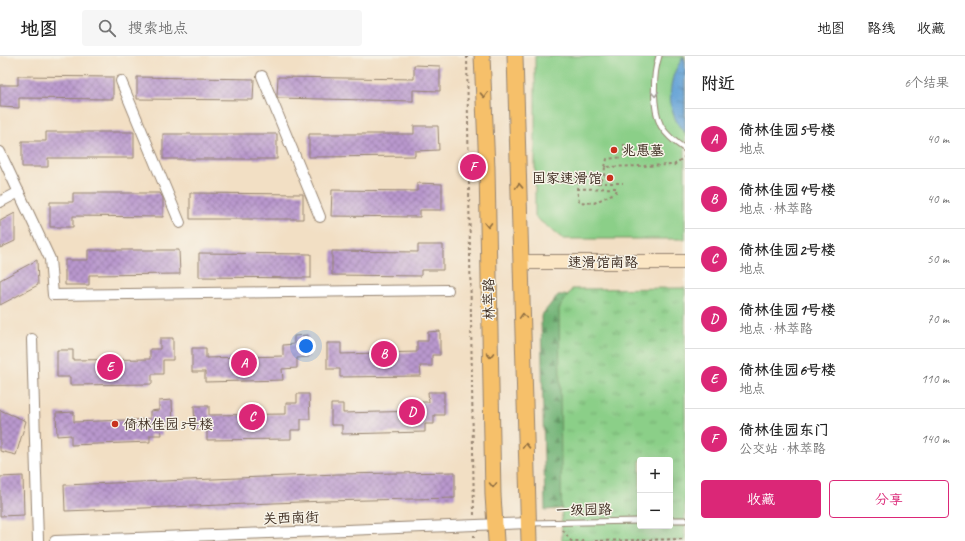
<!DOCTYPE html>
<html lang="zh">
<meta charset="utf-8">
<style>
body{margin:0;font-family:Caveat,"LXGW WenKai TC",sans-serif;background:#f6f6f6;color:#222}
.controls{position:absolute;right:12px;bottom:12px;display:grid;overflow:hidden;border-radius:4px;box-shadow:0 4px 16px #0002}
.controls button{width:36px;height:36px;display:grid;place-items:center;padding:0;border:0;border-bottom:1px solid #e0e0e0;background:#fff;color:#222;font:20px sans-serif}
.you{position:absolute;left:306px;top:290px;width:14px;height:14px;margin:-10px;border:3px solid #fff;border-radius:50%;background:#1a73e8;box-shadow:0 0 0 6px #1a73e833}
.badge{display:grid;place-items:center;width:26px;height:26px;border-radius:50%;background:#db2777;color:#fff;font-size:13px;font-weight:700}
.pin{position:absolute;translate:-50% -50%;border:2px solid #fff;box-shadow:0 1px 4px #0006}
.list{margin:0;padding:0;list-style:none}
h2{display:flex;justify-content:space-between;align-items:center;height:52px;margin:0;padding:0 16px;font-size:17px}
h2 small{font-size:13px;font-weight:400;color:#767676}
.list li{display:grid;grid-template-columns:26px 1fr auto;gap:12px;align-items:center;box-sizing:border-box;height:60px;padding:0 16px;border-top:1px solid #e0e0e0}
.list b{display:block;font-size:15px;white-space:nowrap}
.list p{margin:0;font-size:13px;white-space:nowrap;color:#767676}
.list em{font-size:13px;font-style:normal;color:#767676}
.actions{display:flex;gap:8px;padding:12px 16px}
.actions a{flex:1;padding:9px 0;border:1px solid #db2777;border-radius:4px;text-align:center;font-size:14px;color:#db2777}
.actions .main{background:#db2777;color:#fff}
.icon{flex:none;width:22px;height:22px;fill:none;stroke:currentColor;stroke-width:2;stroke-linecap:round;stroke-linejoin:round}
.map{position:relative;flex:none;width:685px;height:485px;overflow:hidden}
header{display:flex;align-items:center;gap:24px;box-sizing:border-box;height:56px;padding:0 20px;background:#fff;border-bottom:1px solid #e0e0e0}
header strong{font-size:19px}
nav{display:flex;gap:22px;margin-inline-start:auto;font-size:14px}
.search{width:280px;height:36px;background:#f6f6f6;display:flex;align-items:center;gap:10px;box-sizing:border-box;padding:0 14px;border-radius:4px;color:#767676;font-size:15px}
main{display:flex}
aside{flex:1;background:#fff}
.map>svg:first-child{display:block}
.forest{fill:url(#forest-firs);stroke:#566e49}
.park{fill:url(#park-tufts);stroke:#637c53;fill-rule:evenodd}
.garden{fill:#8bcf88;stroke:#637c53}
.water{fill:url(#water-ripples);stroke:#50667a}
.building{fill:url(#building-cross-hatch)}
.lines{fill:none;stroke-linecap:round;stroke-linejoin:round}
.lane-casing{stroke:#968471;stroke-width:7}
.street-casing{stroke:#968471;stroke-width:12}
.secondary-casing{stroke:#968471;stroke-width:16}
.primary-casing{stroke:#968471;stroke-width:17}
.path{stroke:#968471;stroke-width:2;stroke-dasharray:3 3;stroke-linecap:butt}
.lane{stroke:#fff;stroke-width:5}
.street{stroke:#fff;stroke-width:10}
.secondary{stroke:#fbe6c4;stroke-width:14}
.primary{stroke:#f6c06b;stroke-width:15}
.oneway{stroke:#a79f9a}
.oneway2{stroke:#8f6e41}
.poi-dot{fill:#c8321e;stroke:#f7f3e8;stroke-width:1.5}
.labels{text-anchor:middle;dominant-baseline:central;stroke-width:3;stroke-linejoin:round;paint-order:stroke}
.poi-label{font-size:14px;fill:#3b2a1e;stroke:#f7f3e8;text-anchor:start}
.street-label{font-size:14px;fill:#3b2a1e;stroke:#f7f3e8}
</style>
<header>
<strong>地图</strong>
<div class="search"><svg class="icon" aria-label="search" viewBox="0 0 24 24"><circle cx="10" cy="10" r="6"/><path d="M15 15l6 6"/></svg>搜索地点</div>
<nav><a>地图</a><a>路线</a><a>收藏</a></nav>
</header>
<main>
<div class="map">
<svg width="685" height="485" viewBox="0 0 685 485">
<defs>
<pattern id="forest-firs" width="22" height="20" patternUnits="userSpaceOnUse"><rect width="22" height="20" fill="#70b274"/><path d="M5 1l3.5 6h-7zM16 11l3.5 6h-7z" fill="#5d915f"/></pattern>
<pattern id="park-tufts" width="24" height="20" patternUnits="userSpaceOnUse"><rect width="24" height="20" fill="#8bcf88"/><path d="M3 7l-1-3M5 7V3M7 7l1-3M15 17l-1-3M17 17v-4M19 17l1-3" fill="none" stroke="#73a86f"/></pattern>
<pattern id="water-ripples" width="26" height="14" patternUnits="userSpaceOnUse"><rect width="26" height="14" fill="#65a3d7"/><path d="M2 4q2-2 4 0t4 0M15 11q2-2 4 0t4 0" fill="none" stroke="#5485ae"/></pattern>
<pattern id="building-cross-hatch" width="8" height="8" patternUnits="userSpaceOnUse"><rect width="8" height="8" fill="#b998ce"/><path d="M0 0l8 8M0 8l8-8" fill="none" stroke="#987ca7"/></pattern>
</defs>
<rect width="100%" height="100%" fill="#f7f3e8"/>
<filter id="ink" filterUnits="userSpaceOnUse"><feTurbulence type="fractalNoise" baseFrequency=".025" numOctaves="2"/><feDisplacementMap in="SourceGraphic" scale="8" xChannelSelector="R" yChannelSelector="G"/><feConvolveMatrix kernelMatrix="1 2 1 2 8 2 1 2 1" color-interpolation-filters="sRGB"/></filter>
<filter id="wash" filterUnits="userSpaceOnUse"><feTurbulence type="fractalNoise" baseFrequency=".012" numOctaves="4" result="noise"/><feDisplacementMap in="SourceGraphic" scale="16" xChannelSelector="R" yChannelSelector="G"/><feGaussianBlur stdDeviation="0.9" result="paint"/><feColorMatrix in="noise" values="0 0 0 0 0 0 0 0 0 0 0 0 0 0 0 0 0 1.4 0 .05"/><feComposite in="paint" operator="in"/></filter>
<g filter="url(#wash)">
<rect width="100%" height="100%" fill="#f2dfc4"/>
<polygon class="forest" points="685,237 570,452 545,454 541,260 558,239"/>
<path class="park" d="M685,232V485H562L559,253L572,233ZM640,404H670V470H640Z"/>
<polygon class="garden" points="535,0 685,0 685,183 563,183 535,161"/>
<path class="water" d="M683,1L685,5V77C670,62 667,38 674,18C676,12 680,7 683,1Z"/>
<g id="blocks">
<g class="building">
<polygon points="414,9 440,10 440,35 413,34 413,45 278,42 277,40 278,21 414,23"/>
<polygon points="18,20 113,21 113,43 19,42 19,52 0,51 0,29 18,29"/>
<polygon points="137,21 254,23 253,44 137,43"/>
<polygon points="414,70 438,70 439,94 415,95 415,100 309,101 309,78 414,78"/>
<polygon points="46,76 134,76 134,102 48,102 48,111 22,111 22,85 46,85"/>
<rect x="163" y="78" width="114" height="25"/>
<polygon points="417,127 442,128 442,154 420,154 420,161 331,160 332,134 417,135"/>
<polygon points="73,137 160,137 163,142 163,161 73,160 73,171 50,171 50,146 73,146"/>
<polygon points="190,137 303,138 303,163 190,163"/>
<polygon points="15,157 15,185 0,192 0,165"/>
<polygon points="418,189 443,189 443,214 421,214 421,220 332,219 332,195 418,196"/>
<polygon points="88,194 179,194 180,218 89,219 89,229 65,229 65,204 88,204"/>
<polygon points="199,197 311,198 311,222 199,221"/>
<polygon points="37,204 38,229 0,249 0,224"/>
<polygon points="440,275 440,299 432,299 432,310 420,310 421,320 340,321 340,313 327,313 327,287 341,287 341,298 417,296 417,285 428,285 428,276"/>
<polygon points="308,279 309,301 297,302 297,312 282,313 283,324 205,326 205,316 192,316 192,292 206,292 206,302 283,300 283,289 294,288 294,280"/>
<polygon points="160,282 173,282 173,304 163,304 163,318 152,318 152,328 70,329 70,321 57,321 57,294 73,294 73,304 150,303 150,293 160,293"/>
<polygon points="428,336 444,336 444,359 434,359 434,368 425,368 425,376 342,378 342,369 331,369 331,348 343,348 343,357 417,355 417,346 429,346"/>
<polygon points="297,338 309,338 310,363 301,363 301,374 291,374 291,383 207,384 207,374 195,374 194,350 209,350 209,359 286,358 286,347 297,347"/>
<polygon points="172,344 173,369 161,370 162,379 150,379 150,386 71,389 71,379 57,380 56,357 74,356 74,366 150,363 150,355 159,354 159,345"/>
<polygon points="0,354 26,365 16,399 0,395"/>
<polygon points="455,416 455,442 326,445 65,455 64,429 338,418"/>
<polygon points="23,420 24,459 0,460 0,421"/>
</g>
</g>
</g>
<g filter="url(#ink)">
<use href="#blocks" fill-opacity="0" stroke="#968471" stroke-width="1"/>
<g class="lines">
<g class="lane-casing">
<g id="lane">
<path d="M659,0C653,18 652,52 661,70C667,80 676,87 685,93"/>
<polyline points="670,464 685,464"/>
<polyline points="529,467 640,465"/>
</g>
</g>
<g class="street-casing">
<g id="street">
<polyline points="262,20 320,161"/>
<polyline points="121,25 180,167"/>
<polyline points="0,96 50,203 53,239 448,234"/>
<polyline points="0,146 19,136"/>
<polyline points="32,283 38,485"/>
<polyline points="55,485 529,467"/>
</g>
</g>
<g class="secondary-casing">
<polyline id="secondary" points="521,206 685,206"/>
</g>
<g class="primary-casing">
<g id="primary">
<polyline points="482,0 487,112 493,439 496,485"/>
<polyline points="515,0 529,485"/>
</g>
</g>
<g class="path">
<polyline points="467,0 474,459"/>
<polyline points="605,111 607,103 624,101 624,88"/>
<polyline points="598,127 623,127"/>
<polyline points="577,133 617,132 616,136 594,147 579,146 577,133 578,127 598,127 604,120 605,111 674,109 684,101"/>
<polyline points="563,474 571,485 586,485"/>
<polyline points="474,479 474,485"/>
<polyline points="595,485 685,483"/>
</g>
<use href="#lane" class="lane"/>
<use href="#street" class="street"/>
<use href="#secondary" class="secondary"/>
<use href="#primary" class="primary"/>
</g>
<defs><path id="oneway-chevron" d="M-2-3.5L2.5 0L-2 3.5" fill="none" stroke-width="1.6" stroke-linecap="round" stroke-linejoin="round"/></defs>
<use class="oneway" href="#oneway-chevron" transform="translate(655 38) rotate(87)"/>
<g class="oneway2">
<use href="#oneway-chevron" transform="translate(484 39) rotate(88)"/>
<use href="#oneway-chevron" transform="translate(519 130) rotate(-92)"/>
<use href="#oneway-chevron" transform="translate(488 169) rotate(89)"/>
<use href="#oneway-chevron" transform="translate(523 260) rotate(-92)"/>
<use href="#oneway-chevron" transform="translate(490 299) rotate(89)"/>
<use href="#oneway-chevron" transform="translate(526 390) rotate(-92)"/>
<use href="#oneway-chevron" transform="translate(493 429) rotate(89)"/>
</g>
</g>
<g class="poi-dot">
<circle cx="614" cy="94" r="4"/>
<circle cx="610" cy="122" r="4"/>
<circle cx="115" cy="368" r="4"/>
</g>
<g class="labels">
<g class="poi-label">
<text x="622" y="94">兆惠墓</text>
<text x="602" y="122" text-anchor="end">国家速滑馆</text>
<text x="123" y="368">倚林佳园3号楼</text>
</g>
<g class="street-label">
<text x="603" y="206">速滑馆南路</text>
<text transform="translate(489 243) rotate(-91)">林萃路</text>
<text transform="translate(584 454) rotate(-1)">一级园路</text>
<text transform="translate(291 462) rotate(-2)">关西南街</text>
</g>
</g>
</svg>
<div class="controls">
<button>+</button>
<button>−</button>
</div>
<div class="you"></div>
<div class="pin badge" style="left:244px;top:307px">A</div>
<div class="pin badge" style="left:384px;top:298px">B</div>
<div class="pin badge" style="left:252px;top:361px">C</div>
<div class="pin badge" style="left:412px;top:356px">D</div>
<div class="pin badge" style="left:110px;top:311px">E</div>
<div class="pin badge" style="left:473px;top:111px">F</div>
</div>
<aside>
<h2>附近<small>6个结果</small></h2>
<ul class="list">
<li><span class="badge">A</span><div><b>倚林佳园5号楼</b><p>地点</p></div><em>40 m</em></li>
<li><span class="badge">B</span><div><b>倚林佳园4号楼</b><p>地点 · 林萃路</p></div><em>40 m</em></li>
<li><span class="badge">C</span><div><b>倚林佳园2号楼</b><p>地点</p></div><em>50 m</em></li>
<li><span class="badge">D</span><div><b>倚林佳园1号楼</b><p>地点 · 林萃路</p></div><em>70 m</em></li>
<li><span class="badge">E</span><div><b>倚林佳园6号楼</b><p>地点</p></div><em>110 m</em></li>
<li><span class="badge">F</span><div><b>倚林佳园东门</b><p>公交站 · 林萃路</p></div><em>140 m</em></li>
</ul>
<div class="actions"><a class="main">收藏</a><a>分享</a></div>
</aside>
</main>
